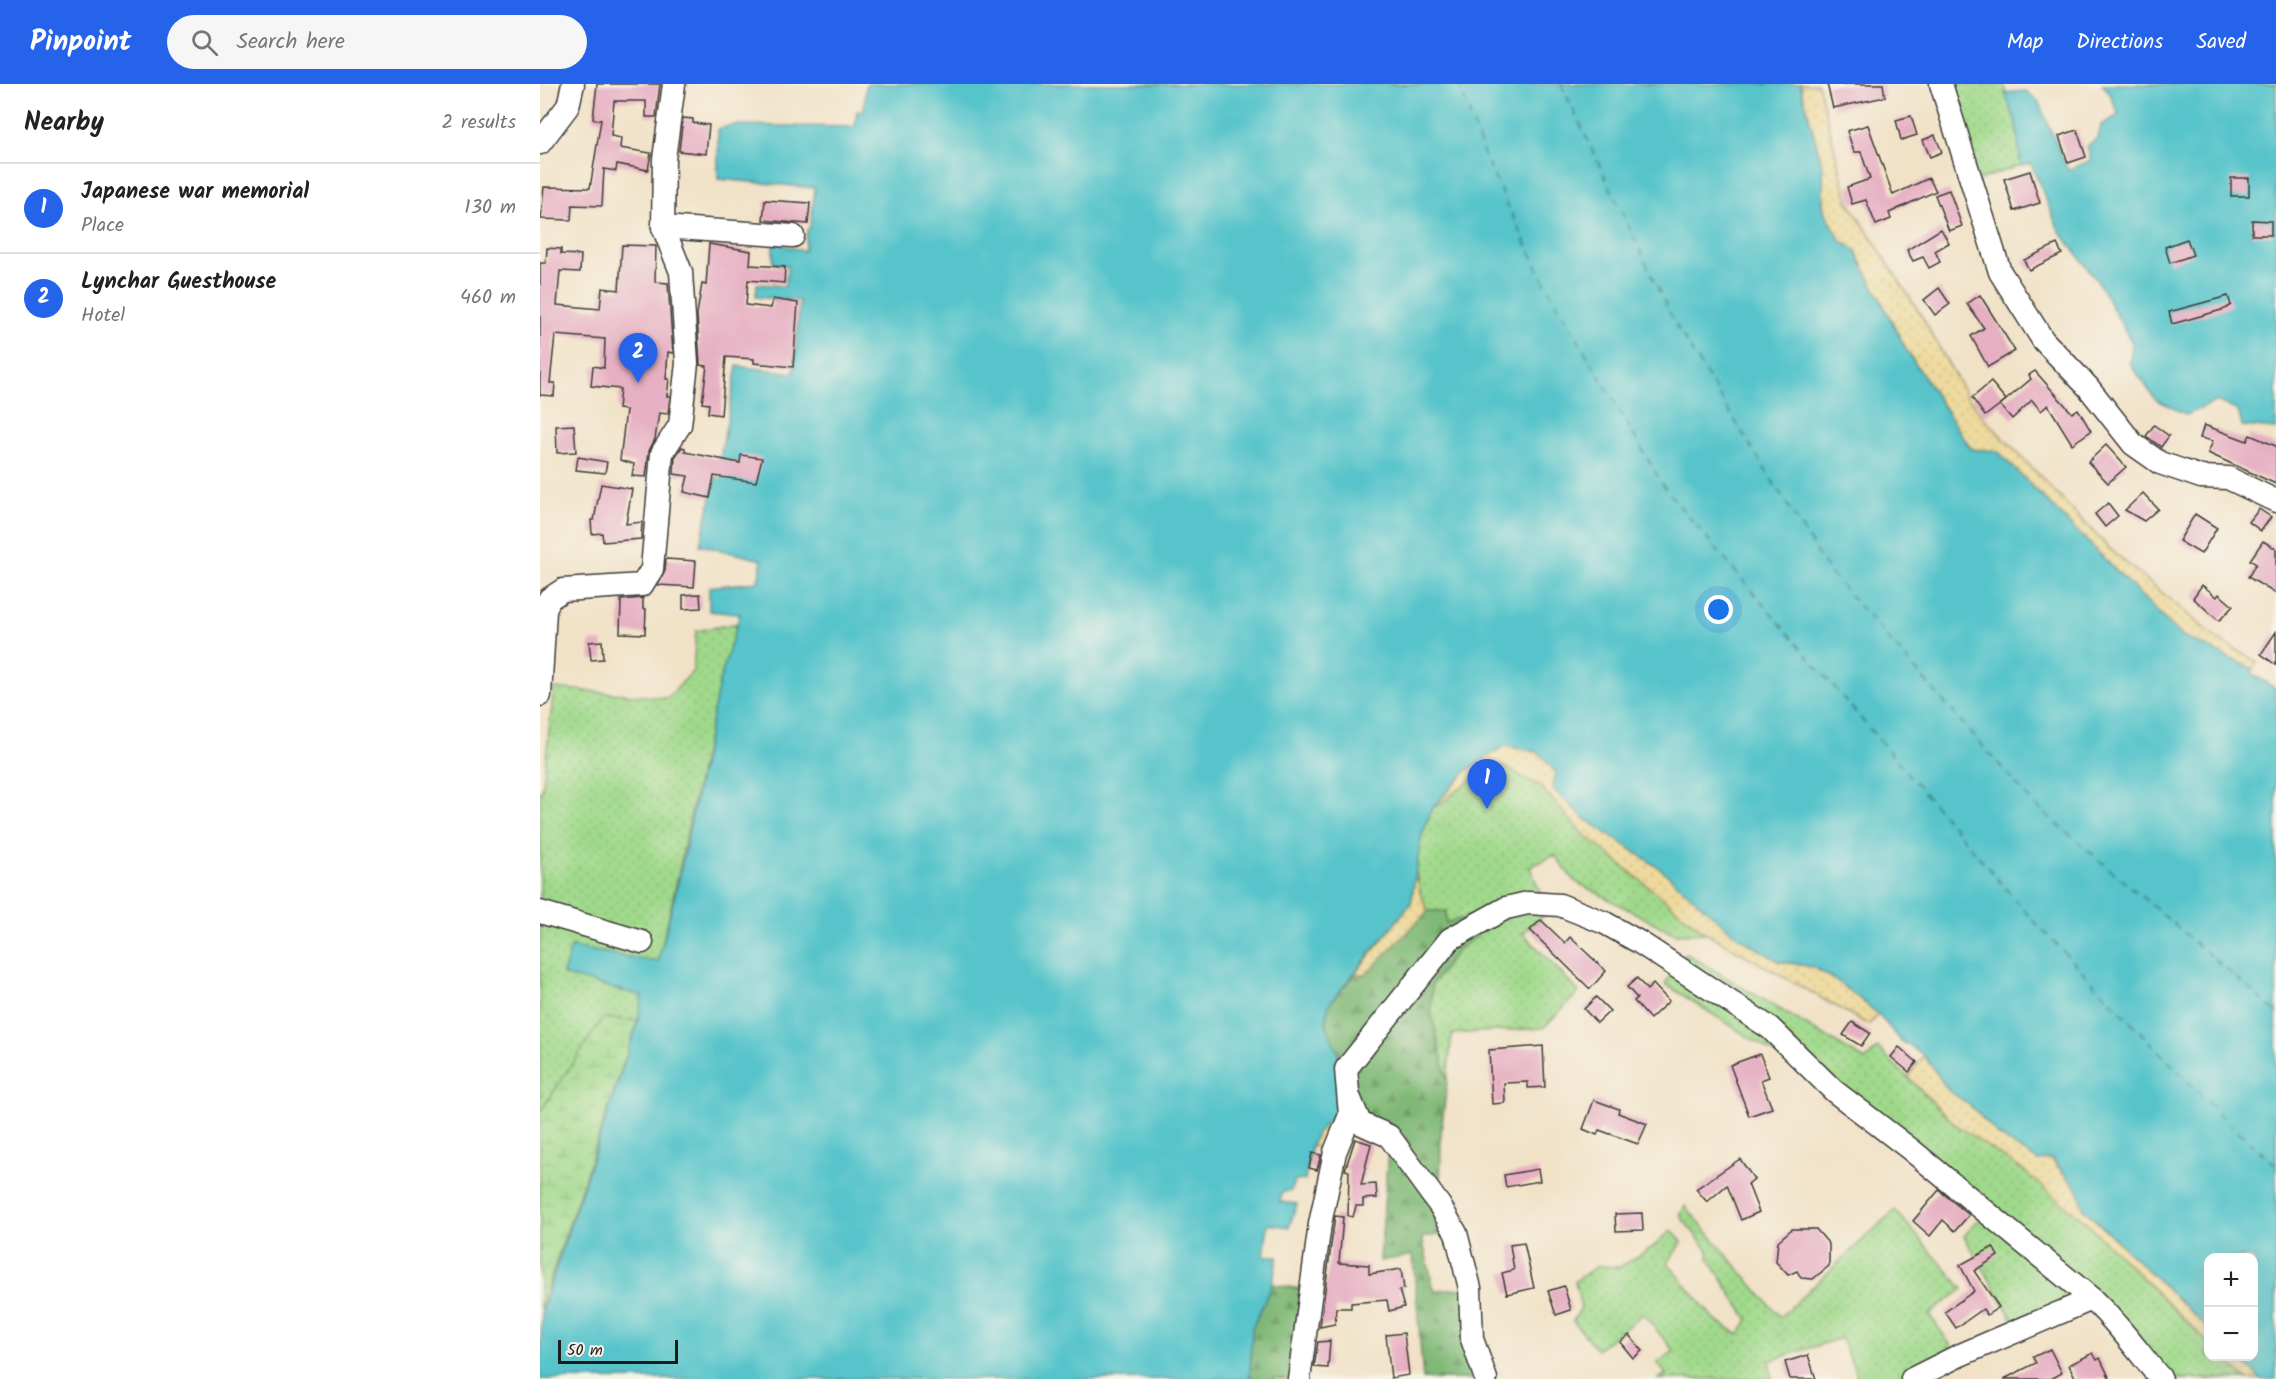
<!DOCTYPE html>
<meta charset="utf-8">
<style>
body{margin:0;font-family:Kalam,sans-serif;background:#f6f6f6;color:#222}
.controls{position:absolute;right:18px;bottom:18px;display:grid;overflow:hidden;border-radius:12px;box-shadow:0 6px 24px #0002}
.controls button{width:54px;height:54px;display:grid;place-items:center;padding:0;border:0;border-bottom:2px solid #e0e0e0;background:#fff;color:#222;font:30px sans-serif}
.scale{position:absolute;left:18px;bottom:15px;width:120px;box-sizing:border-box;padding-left:6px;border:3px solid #1c1c1c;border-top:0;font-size:16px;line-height:21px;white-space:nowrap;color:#1c1c1c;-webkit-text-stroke:4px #f7f3e8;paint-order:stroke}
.you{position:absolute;left:1179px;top:526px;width:21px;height:21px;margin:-15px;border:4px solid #fff;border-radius:50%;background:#1a73e8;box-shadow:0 0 0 9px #1a73e833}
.badge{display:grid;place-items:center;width:39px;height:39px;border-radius:50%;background:#2563eb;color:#fff;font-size:20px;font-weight:700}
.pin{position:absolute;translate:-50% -50px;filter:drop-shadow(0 2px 3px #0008)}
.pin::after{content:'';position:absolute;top:32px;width:21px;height:18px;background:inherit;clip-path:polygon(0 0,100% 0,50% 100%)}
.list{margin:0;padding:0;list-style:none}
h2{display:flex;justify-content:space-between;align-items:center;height:78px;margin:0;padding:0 24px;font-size:26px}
h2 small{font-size:20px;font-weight:400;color:#767676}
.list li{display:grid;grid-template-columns:39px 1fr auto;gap:18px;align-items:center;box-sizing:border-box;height:90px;padding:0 24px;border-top:2px solid #e0e0e0}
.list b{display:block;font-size:22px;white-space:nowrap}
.list p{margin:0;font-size:20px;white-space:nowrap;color:#767676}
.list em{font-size:20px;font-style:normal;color:#767676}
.icon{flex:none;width:33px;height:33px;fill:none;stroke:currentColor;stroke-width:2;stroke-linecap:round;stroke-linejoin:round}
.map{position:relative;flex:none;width:1736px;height:1295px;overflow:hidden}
header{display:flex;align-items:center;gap:36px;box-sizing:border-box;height:84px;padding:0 30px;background:#2563eb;color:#fff}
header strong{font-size:28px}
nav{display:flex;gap:33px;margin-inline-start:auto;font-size:21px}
.search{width:420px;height:54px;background:#f6f6f6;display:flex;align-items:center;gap:15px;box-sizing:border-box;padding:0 21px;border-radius:33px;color:#767676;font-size:22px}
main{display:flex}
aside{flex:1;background:#fff}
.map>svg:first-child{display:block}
.grass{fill:url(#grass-dots);stroke:#5e7a54;stroke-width:1.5}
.forest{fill:url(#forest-firs);stroke:#4e6a4a;stroke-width:1.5}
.wetland{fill:url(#wetland-marsh);stroke:#5e7a54;stroke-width:1.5}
.sand{fill:url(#sand-dots);stroke:#857b5d;stroke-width:1.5}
.water{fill:#56c4ca;stroke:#397073;stroke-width:1.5}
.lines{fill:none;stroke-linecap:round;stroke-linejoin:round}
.ferry{stroke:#305759;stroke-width:1.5;stroke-dasharray:8 6;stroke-linecap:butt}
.building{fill:#e6afc2}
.minor-casing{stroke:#3c3a36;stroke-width:25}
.minor{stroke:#fff;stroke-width:22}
</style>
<header>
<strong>Pinpoint</strong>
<div class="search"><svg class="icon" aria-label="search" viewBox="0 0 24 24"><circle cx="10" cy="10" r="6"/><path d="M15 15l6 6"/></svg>Search here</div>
<nav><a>Map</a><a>Directions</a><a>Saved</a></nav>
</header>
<main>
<aside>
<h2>Nearby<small>2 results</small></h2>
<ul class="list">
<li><span class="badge">1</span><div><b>Japanese war memorial</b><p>Place</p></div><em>130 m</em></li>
<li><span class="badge">2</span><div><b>Lynchar Guesthouse</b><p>Hotel</p></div><em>460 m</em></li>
</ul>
</aside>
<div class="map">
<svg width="1736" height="1295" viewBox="0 0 1736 1295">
<defs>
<pattern id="grass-dots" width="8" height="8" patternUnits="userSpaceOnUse" patternTransform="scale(1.5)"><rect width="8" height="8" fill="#a0d98b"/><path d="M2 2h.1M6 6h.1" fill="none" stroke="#89ba77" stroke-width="1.8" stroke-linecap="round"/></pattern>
<pattern id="forest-firs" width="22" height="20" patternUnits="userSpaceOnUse" patternTransform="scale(1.5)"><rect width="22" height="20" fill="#80b977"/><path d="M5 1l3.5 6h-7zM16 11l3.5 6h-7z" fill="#6e9e66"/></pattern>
<pattern id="wetland-marsh" width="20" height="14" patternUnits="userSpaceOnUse" patternTransform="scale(1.5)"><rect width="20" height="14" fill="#a0d98b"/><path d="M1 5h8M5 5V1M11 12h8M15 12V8" fill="none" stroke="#89ba77"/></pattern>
<pattern id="sand-dots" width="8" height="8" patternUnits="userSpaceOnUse" patternTransform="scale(1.5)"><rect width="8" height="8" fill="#eeda9e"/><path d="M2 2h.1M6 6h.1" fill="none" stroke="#ccba88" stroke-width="1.8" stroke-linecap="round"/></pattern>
</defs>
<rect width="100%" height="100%" fill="#f7f3e8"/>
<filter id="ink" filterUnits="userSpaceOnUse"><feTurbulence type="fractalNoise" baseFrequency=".0167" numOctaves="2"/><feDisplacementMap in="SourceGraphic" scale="12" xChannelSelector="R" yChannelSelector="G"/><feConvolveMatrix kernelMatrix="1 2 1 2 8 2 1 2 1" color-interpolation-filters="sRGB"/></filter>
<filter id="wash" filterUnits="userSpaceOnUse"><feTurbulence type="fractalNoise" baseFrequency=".008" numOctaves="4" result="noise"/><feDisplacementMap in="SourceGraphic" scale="24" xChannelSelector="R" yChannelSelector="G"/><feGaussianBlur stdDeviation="1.35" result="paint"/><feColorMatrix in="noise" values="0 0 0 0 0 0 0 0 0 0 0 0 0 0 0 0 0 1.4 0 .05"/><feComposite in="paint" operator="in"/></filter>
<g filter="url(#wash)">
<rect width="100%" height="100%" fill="#f1e2c7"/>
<g class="grass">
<polygon points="1401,0 1464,0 1476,39 1481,81 1430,99"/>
<path d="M199,539C163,649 146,766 118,878L32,863L23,890L103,912L98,937L63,935L0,1028V707H2L14,604L128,614L153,587L156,547Z"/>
<polygon points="955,677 1000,702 1042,749 1166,849 1135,850 1034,797 1015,771 990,783 1008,828 983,849 1039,908 1003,944 912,950 907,997 891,928 892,900 917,867 906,839 906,827 888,827 881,812 876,788 881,754 891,726"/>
<polygon points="1145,869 1325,976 1338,964 1416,1041 1486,1088 1543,1136 1668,1258 1668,1272 1683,1273 1707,1295 1621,1295 1552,1215 1479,1246 1424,1152 1445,1127 1294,1007 1125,900"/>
<polygon points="1145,1122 1240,1233 1355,1126 1423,1205 1389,1230 1418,1272 1372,1295 1319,1295 1301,1254 1229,1277 1232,1295 1118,1295 1126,1290 1117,1279 1134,1267 1103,1230 1057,1266 1033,1237 1041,1224 1035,1197 1057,1182 1080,1183 1113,1163 1132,1146 1142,1158 1128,1179 1173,1234 1199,1251 1208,1236 1169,1175 1168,1166 1140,1132"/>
</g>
<g class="forest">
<polygon points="888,827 906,827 906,839 927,833 938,851 917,867 892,900 891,928 907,997 901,1050 900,1122 916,1149 882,1153 894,1206 930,1204 926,1262 930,1295 883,1295 873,1171 840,1177 849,1052 820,1039 785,937 789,920 815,890 825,891"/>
<polygon points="732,1200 772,1207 759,1295 710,1295 712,1245"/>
</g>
<polygon class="wetland" points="63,934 98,937 0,1226 0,1028"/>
<g class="sand">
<polygon points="1260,0 1278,0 1308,117 1381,231 1426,311 1445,335 1570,465 1677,555 1717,578 1713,585 1640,551 1457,368 1431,365 1367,267 1315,166 1301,157 1283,124 1283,84"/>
<polygon points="964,662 998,668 1016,688 1044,734 1122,786 1238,877 1273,883 1299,898 1338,930 1329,941 1166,849 1042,749 1000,702 955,678 891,726 927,686"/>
<polygon points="876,788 881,812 888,827 825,891 815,890 871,819"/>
<polygon points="798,970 810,1031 780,1065 771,1061 778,1044 803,1024"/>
<polygon points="1384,971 1408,1006 1432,1023 1459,1052 1510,1074 1538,1105 1544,1125 1668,1244 1668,1258 1543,1136 1485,1088 1416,1041 1368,993"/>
<polygon points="1683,1273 1698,1273 1721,1295 1707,1295"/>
</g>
<g class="water">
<path d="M326,0H1260L1283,84V124L1301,157L1315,166L1367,267L1431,365L1457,367L1640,551L1713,585L1712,590L1736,605V1295H1721L1698,1273L1714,1272V1174H1668V1244L1544,1125L1538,1105L1511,1074L1498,1077L1459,1052L1432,1023L1408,1006L1384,971L1361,957L1338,930L1299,898L1273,883L1238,877L1194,850L1122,786L1044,734L1013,705L1016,688L998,668L964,662L927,686L891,726L881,754L871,819L789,920L785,937L798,970L803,1024C770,1051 772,1055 765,1096L754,1097L751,1107L742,1108L740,1118L757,1120L749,1143L728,1140L724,1172H738L732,1200L712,1245L710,1295H0L2,1226L98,937L102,912L23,891L31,863L118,878L140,790L179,599L200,530L169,527V503L218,498L222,476L160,461L181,370L197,282L254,289L260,217L216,213L217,200L245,202L248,182L233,179V158L264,167L267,146L270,143L275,104L178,95V45L193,41L315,43L317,27L324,26Z"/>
<polygon points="1562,0 1736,0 1736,345 1702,342 1698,327 1677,317 1647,331 1615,315 1590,279 1592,259 1558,198 1519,146 1491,80 1481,81 1476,39 1465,9 1486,7 1498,17 1528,86 1551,76 1547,62 1558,54 1561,41 1579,31 1569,8"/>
</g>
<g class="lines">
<g class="ferry">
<polyline points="919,0 945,74 1006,201 1126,406 1491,834 1685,1036 1736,1081"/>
<polyline points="1021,0 1135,240 1287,485 1493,719 1736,928"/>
</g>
</g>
<g id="blocks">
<g class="building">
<polygon points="57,0 120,0 116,33 106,33 106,17 74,17 71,52 81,54 80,64 111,69 108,86 77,80 76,87 64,85 62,122 32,121 31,136 1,135 4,103 50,104 61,36 53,35"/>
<polygon points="1287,0 1343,0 1345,13 1293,24"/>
<polygon points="1371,32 1377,51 1361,56 1356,36"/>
<polygon points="143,34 153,35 153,39 169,41 166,70 139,67"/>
<polygon points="1328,41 1353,111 1389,94 1396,107 1349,129 1351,135 1336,141 1326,116 1312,120 1307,103 1330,95 1321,68 1314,68 1307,47"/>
<polygon points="1537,46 1546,73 1528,79 1519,52"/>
<polygon points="1395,51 1402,68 1390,73 1383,56"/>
<polygon points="1490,87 1500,119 1474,127 1464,95"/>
<rect x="1691" y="94" width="18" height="18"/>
<polygon points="1409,106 1422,142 1409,147 1395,111"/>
<polygon points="225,116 270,119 268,140 223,136"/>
<polygon points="1712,136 1731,137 1731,151 1712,151"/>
<polygon points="1401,145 1409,159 1395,167 1400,178 1389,184 1383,173 1373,177 1367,166"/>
<polygon points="1647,155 1653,171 1630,179 1625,163"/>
<polygon points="169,160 211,167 210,181 245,183 244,199 208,196 206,221 231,224 233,215 258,219 253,283 214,279 214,275 186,273 181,331 168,329 169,320 162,319 167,282 160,281 157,230 162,200 166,201"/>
<polygon points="1517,160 1522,170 1489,186 1484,176"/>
<polygon points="82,161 116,162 115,198 128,199 133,269 128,268 126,295 129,295 127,312 130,312 128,330 119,329 115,355 109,367 106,393 92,392 94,380 80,376 86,326 78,325 80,305 51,302 53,282 64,284 65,255 15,251 10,299 15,299 14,312 0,311 0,179 6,179 7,164 21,165 21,170 41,171 40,188 20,187 17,221 60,225 62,204 79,206"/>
<polygon points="1399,204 1410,220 1395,231 1384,216"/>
<polygon points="1440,211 1475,267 1448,283 1431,252 1444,244 1427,220"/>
<polygon points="1688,212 1691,221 1685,225 1632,240 1629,228"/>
<polygon points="1495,287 1532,329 1538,325 1551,347 1532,360 1508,321 1501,327 1492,316 1472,335 1460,321 1491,295 1489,291"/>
<polygon points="1451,298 1466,316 1445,332 1432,314"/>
<polygon points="34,341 36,368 17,369 16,342"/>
<polygon points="1614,341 1629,352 1621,363 1606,352"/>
<polygon points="1664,341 1707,357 1710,351 1736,362 1736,400 1668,369 1673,357 1660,354"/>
<polygon points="1566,361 1586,383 1568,399 1548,378"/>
<polygon points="142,363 145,364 145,368 200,379 201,371 222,374 216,398 174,392 170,414 144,408 148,392 134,390 135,373"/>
<polygon points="38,373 67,378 65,389 36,386"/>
<polygon points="61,400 92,405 86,440 102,438 101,455 63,458 62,449 52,450 51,436 54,436"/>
<polygon points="1603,409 1618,425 1604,437 1585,426"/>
<polygon points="1568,419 1578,432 1565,443 1555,430"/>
<polygon points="1719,425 1731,433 1721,447 1709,438"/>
<polygon points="1655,430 1677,444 1661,470 1639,457"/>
<polygon points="1723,457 1736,465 1736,510 1708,493 1716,480 1710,476"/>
<polygon points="126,475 156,477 154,503 118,501 125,487"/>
<polygon points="1662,501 1677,513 1679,510 1693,522 1679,537 1653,514"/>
<polygon points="160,510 161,524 143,525 143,511"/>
<polygon points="103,514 103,525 106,525 105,550 80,549 81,516"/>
<polygon points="1736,548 1736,581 1721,570"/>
<polygon points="62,557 63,575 51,576 49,558"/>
<polygon points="1001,836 1025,859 1030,853 1066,887 1050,905 990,846"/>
<polygon points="1097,894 1107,906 1113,900 1129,917 1110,935 1094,917 1097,914 1087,903"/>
<polygon points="1056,913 1070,927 1057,939 1044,925"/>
<polygon points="1312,938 1330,949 1321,962 1303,951"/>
<polygon points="1003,962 1005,1003 988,1004 988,998 964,999 965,1019 952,1020 949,966"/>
<polygon points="1359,963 1377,978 1369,988 1351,973"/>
<polygon points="1220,970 1229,993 1221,996 1232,1024 1209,1032 1190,981"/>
<polygon points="1054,1016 1079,1025 1078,1029 1107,1040 1098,1060 1059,1046 1057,1051 1043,1045"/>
<polygon points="815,1055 831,1060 821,1101 836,1100 837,1114 823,1115 823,1122 816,1122 813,1133 808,1132 809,1087 805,1086"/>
<polygon points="772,1069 781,1071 777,1086 769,1084"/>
<polygon points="1200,1075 1214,1095 1208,1100 1219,1128 1201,1136 1187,1101 1167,1118 1156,1105"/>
<polygon points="998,1085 1000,1097 966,1103 964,1091"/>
<polygon points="1399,1106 1429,1131 1415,1147 1403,1136 1390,1152 1373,1137"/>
<polygon points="1102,1129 1103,1146 1076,1147 1075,1130"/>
<polygon points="795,1132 803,1133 799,1179 829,1181 829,1190 861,1185 864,1205 859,1206 864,1223 849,1227 847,1216 811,1219 811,1224 796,1224 795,1240 780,1243"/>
<polygon points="1252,1145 1276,1145 1289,1160 1289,1182 1273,1195 1261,1194 1257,1187 1248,1191 1236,1178 1238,1157"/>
<polygon points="984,1159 994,1204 967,1210 962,1189 974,1186 970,1161"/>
<polygon points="1453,1163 1458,1172 1434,1187 1459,1223 1447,1231 1443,1225 1416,1244 1405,1228 1434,1207 1420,1181"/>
<polygon points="1024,1202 1031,1226 1016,1231 1008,1207"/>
<polygon points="864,1249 869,1291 851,1294 846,1251"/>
<polygon points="1089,1251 1102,1267 1093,1274 1080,1258"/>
<polygon points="790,1257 788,1284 774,1283 778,1258"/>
<polygon points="1510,1265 1522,1289 1511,1295 1464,1295 1496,1279 1493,1273"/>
<polygon points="1553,1269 1557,1276 1560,1274 1570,1295 1536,1295 1529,1281"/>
<polygon points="1268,1271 1276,1295 1250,1295 1245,1278"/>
</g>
</g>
</g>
<g filter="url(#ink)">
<use href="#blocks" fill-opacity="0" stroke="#3c3a36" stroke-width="1.5"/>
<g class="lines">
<g class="minor-casing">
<g id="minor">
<polyline points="1401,0 1460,188 1503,256 1548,303 1593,360 1620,379 1661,393 1688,394 1736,417"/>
<polyline points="0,59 28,22 33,0"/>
<polyline points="123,143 253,152"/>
<polyline points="0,611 5,527 9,515 23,506 102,501 112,485 122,369 140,341 147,279 141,188 123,143 124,75 134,0"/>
<polyline points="0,828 102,858"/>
<polyline points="810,1015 820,1039 849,1052 900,1122 916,1149 930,1204 932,1255 946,1295"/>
<path d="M759,1295L780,1140L795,1068L810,1031L806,985L910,855L966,824L988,819L1020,821L1065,839L1099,858L1230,944L1294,1007L1370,1065L1552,1215C1579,1240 1597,1267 1621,1295"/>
<polyline points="1372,1295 1418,1272 1552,1215"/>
</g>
</g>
<use href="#minor" class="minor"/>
</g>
</g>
</svg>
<div class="controls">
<button>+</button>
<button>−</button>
</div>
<div class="scale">50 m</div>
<div class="you"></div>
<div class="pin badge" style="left:947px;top:725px">1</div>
<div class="pin badge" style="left:98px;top:299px">2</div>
</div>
</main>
